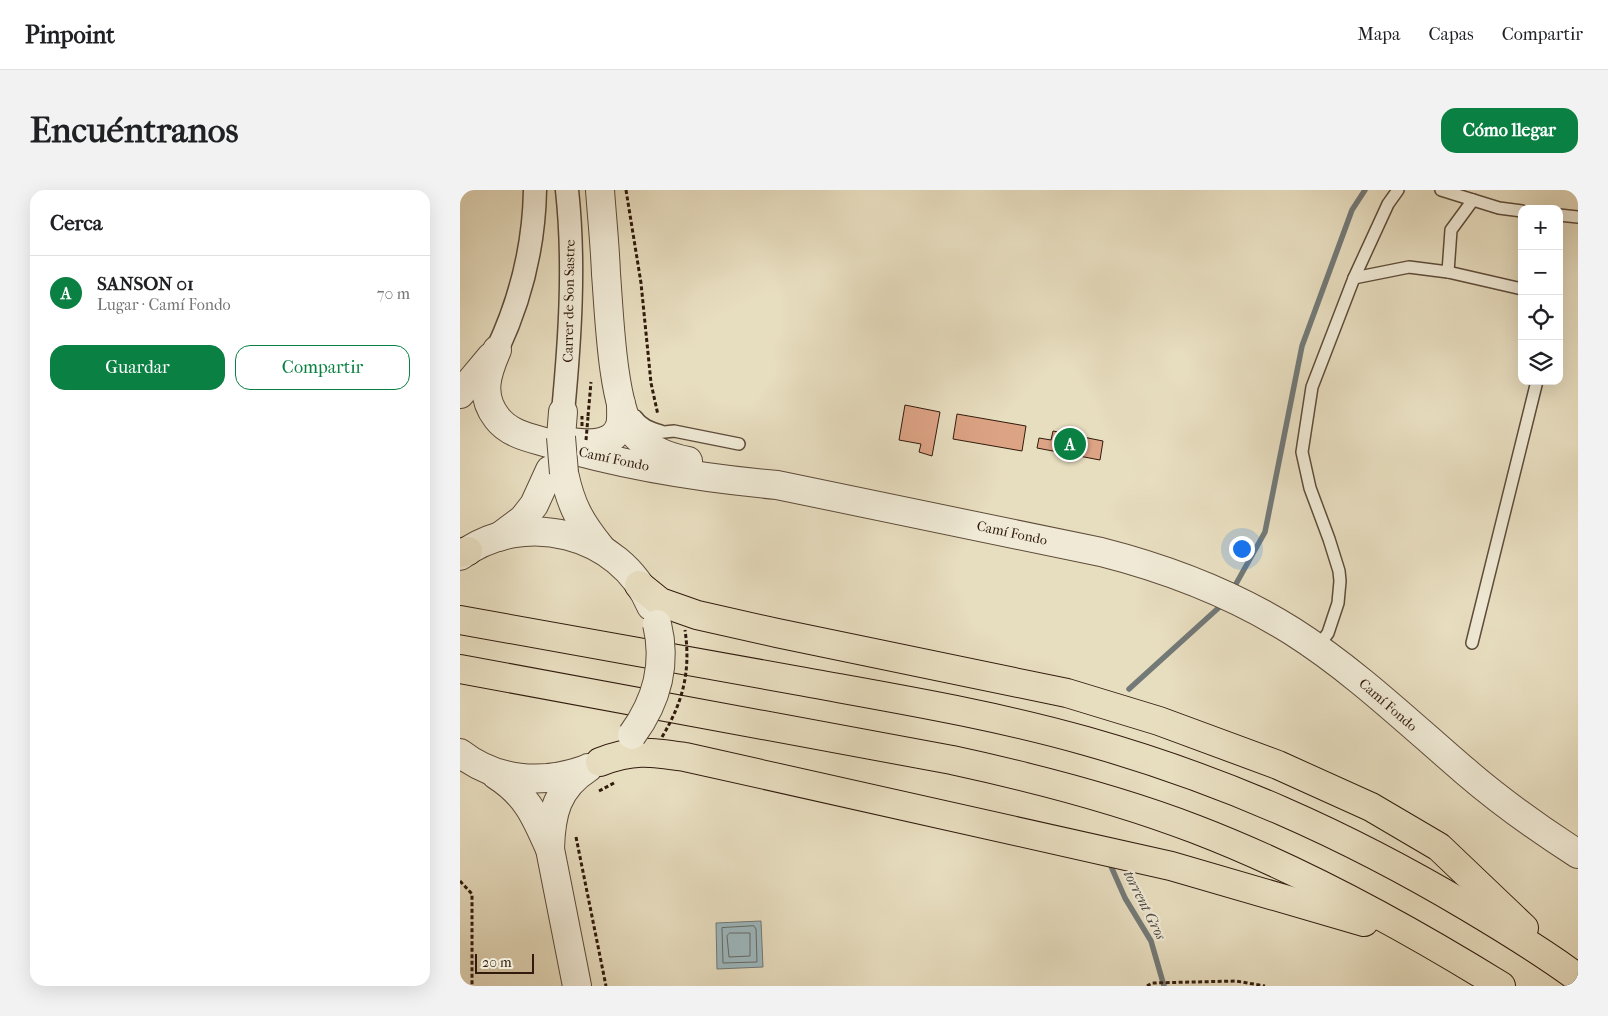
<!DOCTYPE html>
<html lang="es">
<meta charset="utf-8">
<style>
body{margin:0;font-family:"IM FELL French Canon",serif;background:#f2f2f2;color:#202124}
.controls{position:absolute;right:15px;top:15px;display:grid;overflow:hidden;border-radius:10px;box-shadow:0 5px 20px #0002}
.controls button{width:45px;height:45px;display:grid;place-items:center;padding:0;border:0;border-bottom:1px solid #e0e0e0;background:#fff;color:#202124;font:25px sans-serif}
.scale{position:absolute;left:15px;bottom:12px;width:59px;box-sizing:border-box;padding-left:5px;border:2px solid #311b0d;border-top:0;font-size:14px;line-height:18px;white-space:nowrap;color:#311b0d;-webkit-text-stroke:4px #efe9d5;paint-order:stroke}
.you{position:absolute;left:781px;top:358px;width:18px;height:18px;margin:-12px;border:4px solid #fff;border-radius:50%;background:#1a73e8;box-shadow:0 0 0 8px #1a73e833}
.badge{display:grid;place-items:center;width:32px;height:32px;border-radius:50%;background:#0b8043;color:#fff;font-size:16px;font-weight:700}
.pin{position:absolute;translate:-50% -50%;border:2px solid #fff;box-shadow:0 1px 5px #0006}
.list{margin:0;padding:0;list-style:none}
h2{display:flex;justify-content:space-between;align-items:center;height:65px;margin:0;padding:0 20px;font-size:21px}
h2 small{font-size:16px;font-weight:400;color:#757577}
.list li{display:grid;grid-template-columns:32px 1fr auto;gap:15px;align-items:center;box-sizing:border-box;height:75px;padding:0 20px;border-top:1px solid #e0e0e0}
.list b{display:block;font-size:19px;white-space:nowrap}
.list p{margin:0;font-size:16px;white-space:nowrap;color:#757577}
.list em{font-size:16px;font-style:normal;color:#757577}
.actions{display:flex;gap:10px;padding:15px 20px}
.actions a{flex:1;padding:11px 0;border:1px solid #0b8043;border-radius:15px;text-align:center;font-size:18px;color:#0b8043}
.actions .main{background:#0b8043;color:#fff}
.icon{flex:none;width:28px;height:28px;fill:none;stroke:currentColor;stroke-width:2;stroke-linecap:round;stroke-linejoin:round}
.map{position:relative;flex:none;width:1118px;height:796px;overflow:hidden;border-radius:15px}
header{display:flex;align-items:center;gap:30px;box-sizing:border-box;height:70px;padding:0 25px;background:#fff;border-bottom:1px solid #e0e0e0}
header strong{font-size:24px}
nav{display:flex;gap:28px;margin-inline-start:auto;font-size:18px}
.intro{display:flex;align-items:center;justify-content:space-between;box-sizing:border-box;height:120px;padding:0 30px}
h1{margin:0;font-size:35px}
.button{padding:12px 22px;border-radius:15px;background:#0b8043;color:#fff;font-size:18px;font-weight:700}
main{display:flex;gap:30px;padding:0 30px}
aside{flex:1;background:#fff;border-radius:15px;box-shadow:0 5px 20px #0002}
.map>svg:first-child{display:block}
.water{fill:#9db8be;stroke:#727977}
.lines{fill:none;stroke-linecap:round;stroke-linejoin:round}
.shore{stroke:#676a66;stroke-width:1}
.stream{stroke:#727977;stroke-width:5.5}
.building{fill:#dda385;stroke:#311b0d}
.service-casing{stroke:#5e4c3a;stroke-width:14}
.minor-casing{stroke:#5e4c3a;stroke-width:25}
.tertiary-casing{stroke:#5e4c3a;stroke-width:30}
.motorway-casing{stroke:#311b0d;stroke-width:30}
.path{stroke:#311b0d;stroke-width:3;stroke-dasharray:4 2.5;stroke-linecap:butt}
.service{stroke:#efe9d5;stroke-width:11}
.minor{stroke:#efe9d5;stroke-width:22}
.tertiary{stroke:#efe9d5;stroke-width:28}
.motorway{stroke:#e7ddbf;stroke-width:28}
.tertiary-bridge-casing{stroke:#5e4c3a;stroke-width:30;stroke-linecap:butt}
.path-bridge{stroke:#311b0d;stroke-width:3;stroke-dasharray:4 2.5;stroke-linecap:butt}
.tertiary-bridge{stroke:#efe9d5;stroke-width:28}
.labels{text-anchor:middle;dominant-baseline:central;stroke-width:4.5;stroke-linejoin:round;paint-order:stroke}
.street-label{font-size:14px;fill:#311b0d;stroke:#efe9d5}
.water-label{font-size:15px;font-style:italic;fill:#514a42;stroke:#efe9d5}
</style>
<header>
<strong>Pinpoint</strong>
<nav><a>Mapa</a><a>Capas</a><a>Compartir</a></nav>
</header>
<div class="intro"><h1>Encuéntranos</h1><a class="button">Cómo llegar</a></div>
<main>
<aside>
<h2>Cerca<small></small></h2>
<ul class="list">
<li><span class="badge">A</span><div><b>SANSON 01</b><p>Lugar · Camí Fondo</p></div><em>70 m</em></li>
</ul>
<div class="actions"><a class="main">Guardar</a><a>Compartir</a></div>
</aside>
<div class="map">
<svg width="1118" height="796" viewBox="0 0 1118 796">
<rect width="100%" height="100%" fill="#e7ddbf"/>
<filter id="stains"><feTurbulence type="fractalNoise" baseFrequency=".004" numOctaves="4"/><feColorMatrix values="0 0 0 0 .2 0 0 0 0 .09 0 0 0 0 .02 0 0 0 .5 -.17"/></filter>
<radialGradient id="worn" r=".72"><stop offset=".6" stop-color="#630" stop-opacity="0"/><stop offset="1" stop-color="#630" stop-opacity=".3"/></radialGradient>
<polygon class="water" points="301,731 303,777 257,779 256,733"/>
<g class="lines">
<g class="shore">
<polygon points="294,736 296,739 297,772 263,773 262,738"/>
<polygon points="270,743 290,743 290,766 269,767 267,746"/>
</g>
<g class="stream">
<polyline points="772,401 805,342 842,156 892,20 905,0"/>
<polyline points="669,499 765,412"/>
<polyline points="650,674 665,708 691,751 704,796"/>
</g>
</g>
<g class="building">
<polygon points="445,215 480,222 472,266 459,262 461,254 439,250"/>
<polygon points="497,224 566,236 562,261 493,249"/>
<polygon points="593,241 643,251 640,270 577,258 579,248 591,250"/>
</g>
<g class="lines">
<g class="service-casing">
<g id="service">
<polyline points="981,0 1039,18 1062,21"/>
<polyline points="1099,25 1118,27"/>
<polyline points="988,82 991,40 1013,10"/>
<polyline points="894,88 949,77 988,82 1062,99"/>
<path d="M176,226C182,235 191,238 201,241"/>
<polyline points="195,243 214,241 279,254"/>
<polyline points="1012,453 1077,191"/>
<polyline points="857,458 868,443 878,413 880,391 879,381 869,349 850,298 842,262 852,197 894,88 928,14 938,0"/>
</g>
</g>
<g class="minor-casing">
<g id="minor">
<path d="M37,160C61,109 74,56 75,0"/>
<path d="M103,222C110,149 115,73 107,0"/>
</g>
</g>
<g class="tertiary-casing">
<g id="tertiary">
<path d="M140,0C142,28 145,56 146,84C149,120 152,213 172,241C185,258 208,267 228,271"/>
<path d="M37,160C27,183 19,205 37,228C50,245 72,248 91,254C164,276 241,288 317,295L641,362C708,379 773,404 832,441C895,481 949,533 1005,581C1041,612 1079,639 1118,664"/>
<polyline points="0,204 31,167"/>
<polyline points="101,247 103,222"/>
<path d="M109,252C125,254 151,257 159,238C162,232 161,221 161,214"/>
<path d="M104,283C111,316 120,332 141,358"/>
<polyline points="39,347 63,329 74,315 90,280"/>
<path d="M0,366C63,319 160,342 191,416"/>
<path d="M0,563C36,591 81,595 124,580"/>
<path d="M36,585C66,604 75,625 89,657"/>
<path d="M117,796L90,659C91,623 97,598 128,578"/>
</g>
</g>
<g class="motorway-casing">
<g id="motorway">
<polyline points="0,363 8,361"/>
<polyline points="179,395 200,412 237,425 317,443 607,503 699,531 818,575 911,617 979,657 1064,738"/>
<path d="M0,430C111,450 223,470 334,490C432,508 531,524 626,551C764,590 885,644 1008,717C1045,739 1083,762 1118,788"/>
<path d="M0,479L492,570C575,588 657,609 735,639C842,680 944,736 1041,796"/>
<path d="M140,572C173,559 191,562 225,567L711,676L904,732"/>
</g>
</g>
<g class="path">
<polyline points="166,0 181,93 191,193 198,225"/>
<polyline points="128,226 131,192"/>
<polyline points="139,601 154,593"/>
<polyline points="116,647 146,796"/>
<polyline points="0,691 12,704 12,796"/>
<polyline points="687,796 692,793 776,791 805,796"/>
</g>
<use href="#service" class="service"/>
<use href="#minor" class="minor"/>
<use href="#tertiary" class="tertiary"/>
<use href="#motorway" class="motorway"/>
<g class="tertiary-bridge-casing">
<g id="tertiary-bridge">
<polyline points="101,247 104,283"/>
<path d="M172,545C197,511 207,475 197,434"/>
</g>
</g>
<g class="path-bridge">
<polyline points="122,236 122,226"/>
<polyline points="126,250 128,227"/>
<path d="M202,547C223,512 231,481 225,440"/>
</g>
<use href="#tertiary-bridge" class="tertiary-bridge"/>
</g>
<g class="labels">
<g class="street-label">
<text transform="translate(109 111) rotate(-89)">Carrer de Son Sastre</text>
<text transform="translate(154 269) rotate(12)">Camí Fondo</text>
<text transform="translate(552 343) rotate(12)">Camí Fondo</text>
<text transform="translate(928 515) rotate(41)">Camí Fondo</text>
</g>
<g class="water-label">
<text transform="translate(685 715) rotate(63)">torrent Gros</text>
</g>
</g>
<rect width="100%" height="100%" filter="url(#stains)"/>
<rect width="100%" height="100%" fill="url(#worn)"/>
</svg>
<div class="controls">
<button>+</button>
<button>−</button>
<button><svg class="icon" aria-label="locate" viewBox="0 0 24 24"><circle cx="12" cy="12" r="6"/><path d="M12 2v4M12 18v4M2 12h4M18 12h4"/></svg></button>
<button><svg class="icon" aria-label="layers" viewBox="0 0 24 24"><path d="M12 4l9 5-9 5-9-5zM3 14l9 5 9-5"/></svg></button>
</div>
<div class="scale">20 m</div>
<div class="you"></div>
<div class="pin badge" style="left:610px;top:254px">A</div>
</div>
</main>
